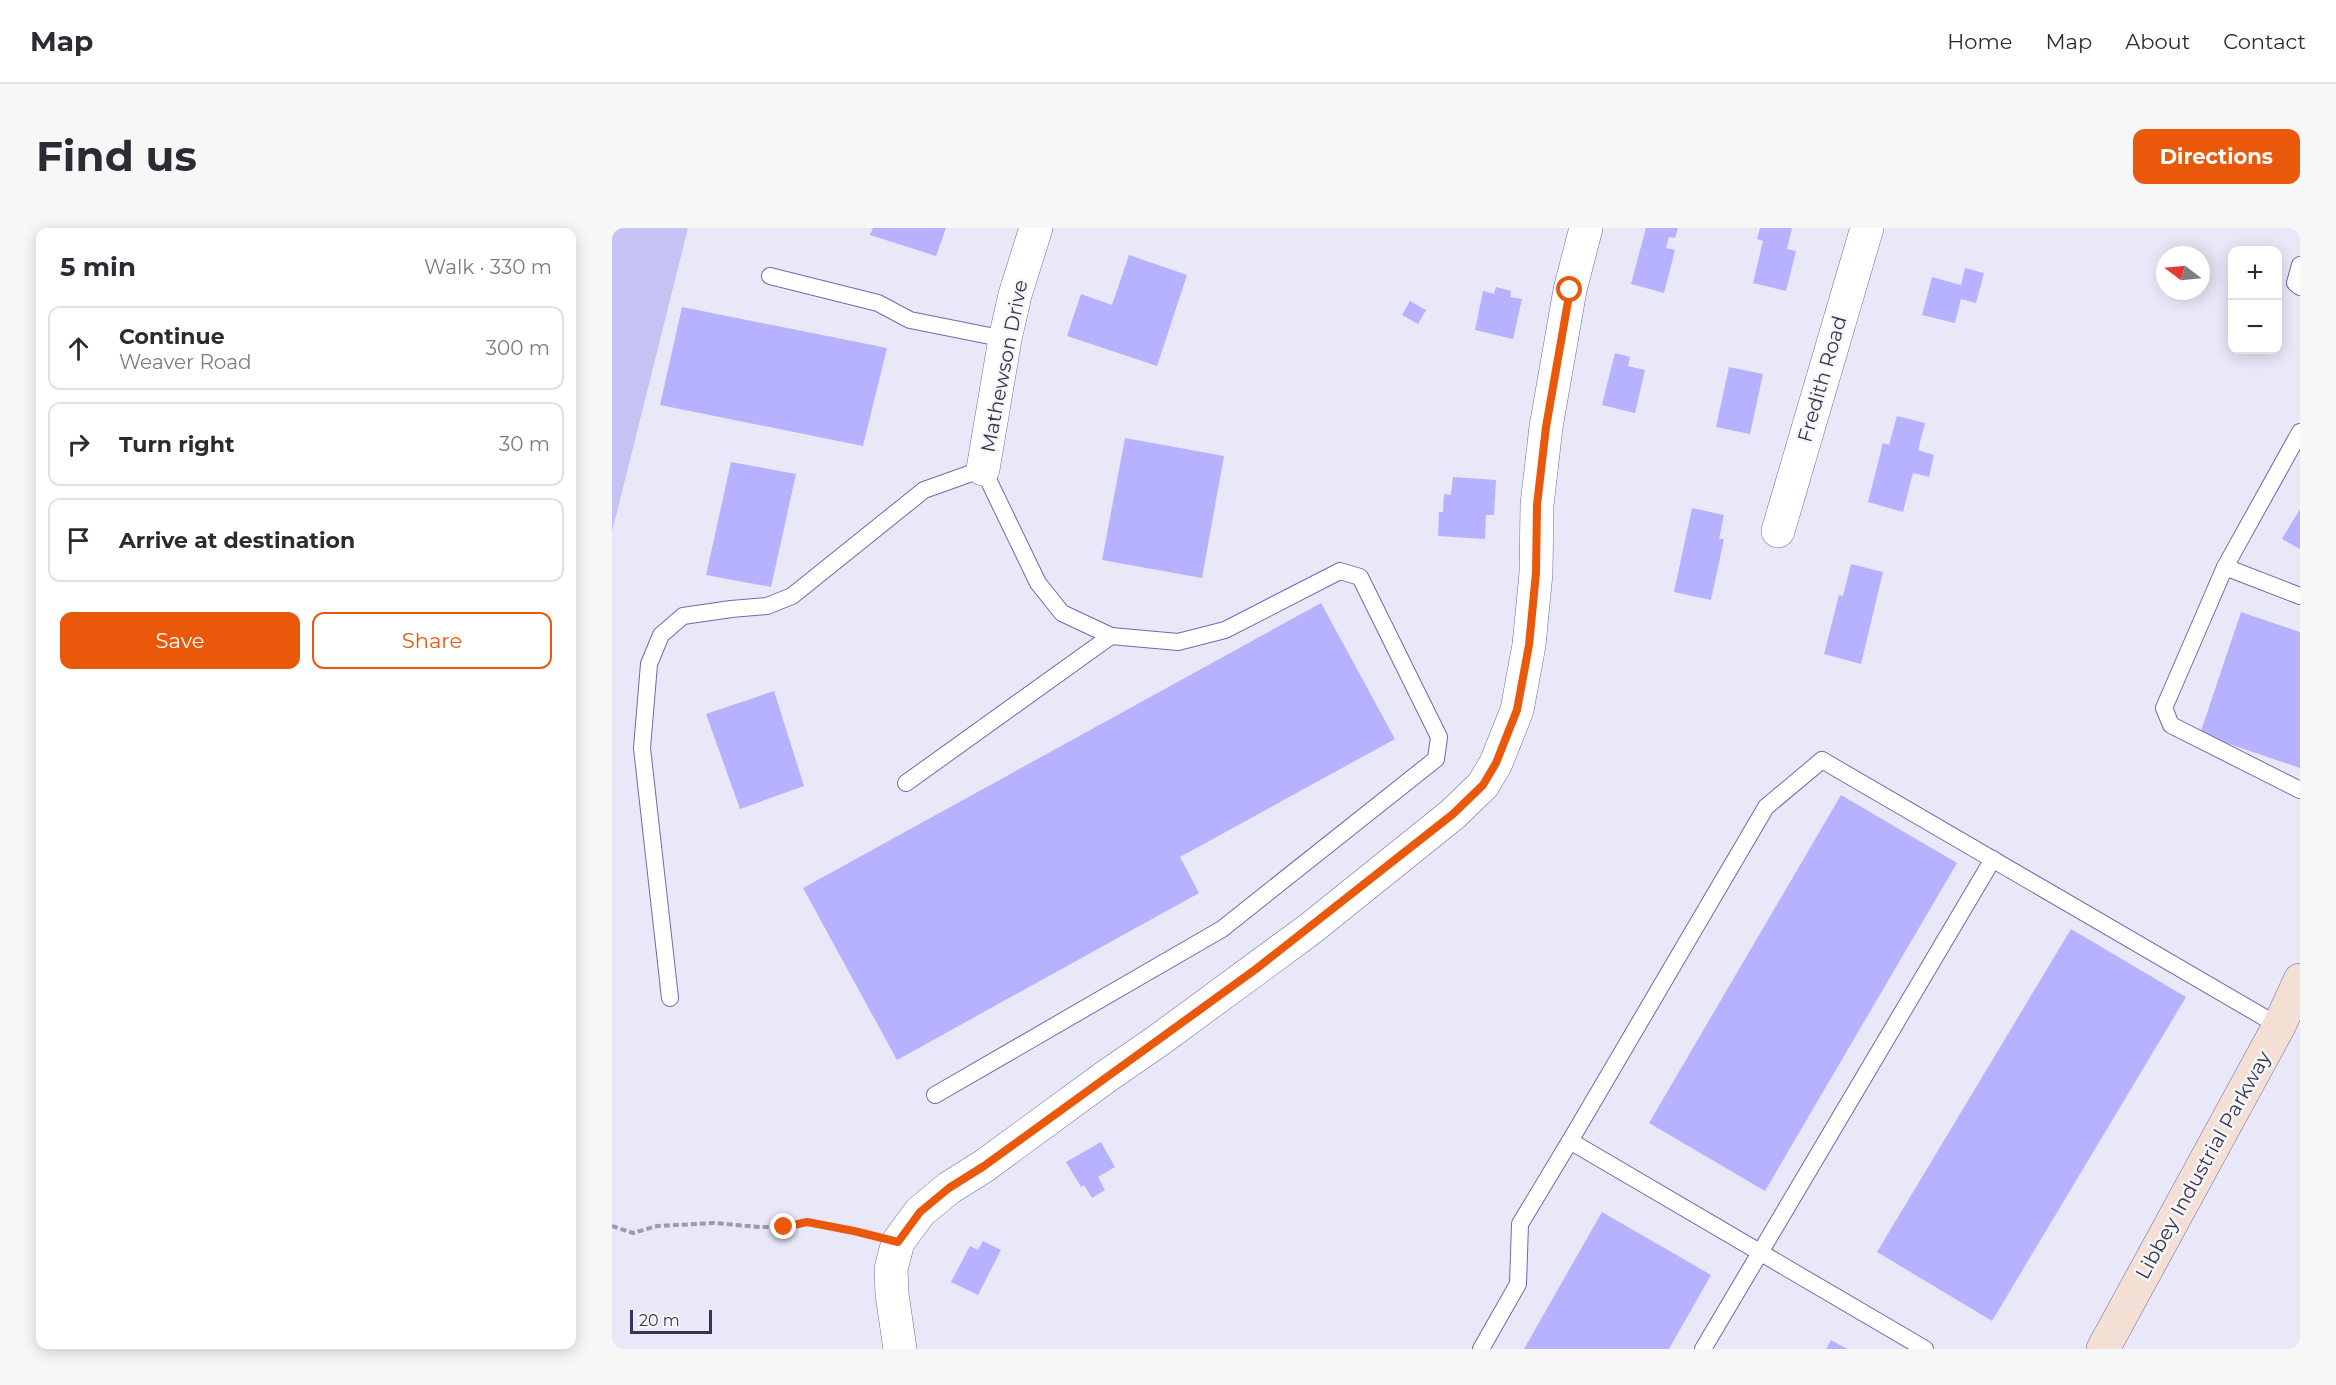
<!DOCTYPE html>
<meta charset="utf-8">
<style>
body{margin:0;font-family:Montserrat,sans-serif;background:#f7f7f7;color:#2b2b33}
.controls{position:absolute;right:18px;top:18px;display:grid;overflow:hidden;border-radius:12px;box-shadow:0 3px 15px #0003}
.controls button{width:54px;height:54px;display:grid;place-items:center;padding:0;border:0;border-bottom:2px solid #e1e1e2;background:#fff;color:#2b2b33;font:30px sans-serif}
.compass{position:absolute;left:1544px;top:18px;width:54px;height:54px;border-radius:50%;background:#fff;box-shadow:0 3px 15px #0003;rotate:286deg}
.scale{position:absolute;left:18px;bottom:15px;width:82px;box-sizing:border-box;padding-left:6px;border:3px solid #373554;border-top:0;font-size:16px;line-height:21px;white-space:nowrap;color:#373554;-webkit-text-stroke:4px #f7f7f7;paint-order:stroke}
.stop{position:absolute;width:18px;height:18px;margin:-14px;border:4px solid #ea580c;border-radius:50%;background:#fff}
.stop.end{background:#ea580c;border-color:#fff;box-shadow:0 2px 6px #0008}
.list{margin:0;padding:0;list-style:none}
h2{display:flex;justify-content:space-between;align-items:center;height:78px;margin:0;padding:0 24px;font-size:26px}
h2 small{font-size:20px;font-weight:400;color:#7c7c81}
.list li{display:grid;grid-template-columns:39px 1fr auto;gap:18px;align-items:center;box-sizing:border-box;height:84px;margin:0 12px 12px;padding:0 12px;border:2px solid #e1e1e2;border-radius:12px}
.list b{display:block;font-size:22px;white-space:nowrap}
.list p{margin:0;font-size:20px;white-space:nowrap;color:#7c7c81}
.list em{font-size:20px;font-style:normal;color:#7c7c81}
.actions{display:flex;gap:12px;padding:18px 24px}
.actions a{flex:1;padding:14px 0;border:2px solid #ea580c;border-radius:12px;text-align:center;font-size:21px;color:#ea580c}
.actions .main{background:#ea580c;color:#fff}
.icon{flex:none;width:33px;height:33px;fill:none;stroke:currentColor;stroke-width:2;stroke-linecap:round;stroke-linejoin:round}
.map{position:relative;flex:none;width:1688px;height:1121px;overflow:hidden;border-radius:12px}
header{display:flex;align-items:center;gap:36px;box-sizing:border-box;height:84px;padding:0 30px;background:#fff;border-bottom:2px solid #e1e1e2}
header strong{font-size:28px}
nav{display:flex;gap:33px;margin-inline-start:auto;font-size:21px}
.intro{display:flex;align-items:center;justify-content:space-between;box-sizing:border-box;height:144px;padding:0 36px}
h1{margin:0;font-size:42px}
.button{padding:15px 27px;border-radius:12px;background:#ea580c;color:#fff;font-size:21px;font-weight:700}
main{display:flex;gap:36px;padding:0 36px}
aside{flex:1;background:#fff;border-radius:12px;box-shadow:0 3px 15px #0003}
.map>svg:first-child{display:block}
.green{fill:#c5c3f3}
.building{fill:#b7b2ff}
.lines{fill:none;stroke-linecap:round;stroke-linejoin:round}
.lane-casing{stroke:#7069b0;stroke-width:18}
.street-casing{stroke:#7069b0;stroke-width:34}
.secondary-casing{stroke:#7069b0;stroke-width:34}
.path{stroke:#9b9ab1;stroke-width:4;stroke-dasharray:6 3;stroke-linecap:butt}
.lane{stroke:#fff;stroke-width:16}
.street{stroke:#fff;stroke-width:33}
.secondary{stroke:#f3dfd4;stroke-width:33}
.route{stroke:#ea580c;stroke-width:8}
.labels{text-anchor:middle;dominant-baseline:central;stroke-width:5;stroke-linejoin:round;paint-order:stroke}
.street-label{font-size:20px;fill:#373554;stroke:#f7f7f7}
</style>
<header>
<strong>Map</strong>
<nav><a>Home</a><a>Map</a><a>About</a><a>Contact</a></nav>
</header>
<div class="intro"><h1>Find us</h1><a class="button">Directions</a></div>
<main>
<aside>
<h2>5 min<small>Walk · 330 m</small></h2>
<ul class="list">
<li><svg class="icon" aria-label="ahead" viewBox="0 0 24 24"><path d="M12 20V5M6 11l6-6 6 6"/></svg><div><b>Continue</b><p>Weaver Road</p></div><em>300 m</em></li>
<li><svg class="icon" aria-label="right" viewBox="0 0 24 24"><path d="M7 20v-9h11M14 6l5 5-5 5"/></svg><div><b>Turn right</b></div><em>30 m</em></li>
<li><svg class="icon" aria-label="arrive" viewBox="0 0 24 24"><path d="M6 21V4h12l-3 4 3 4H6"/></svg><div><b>Arrive at destination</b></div></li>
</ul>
<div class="actions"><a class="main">Save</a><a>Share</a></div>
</aside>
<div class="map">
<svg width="1688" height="1121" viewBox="0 0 1688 1121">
<rect width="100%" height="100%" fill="#e8e8f8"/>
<polygon class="green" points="0,0 76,0 0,304"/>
<g class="building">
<polygon points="261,0 334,0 324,28 258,7"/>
<polygon points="1034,0 1066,0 1063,10 1057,9 1054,20 1063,22 1052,65 1019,56"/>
<polygon points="1148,0 1180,0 1175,21 1184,23 1174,63 1141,55 1151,13 1145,11"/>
<polygon points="517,27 575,47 545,138 455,108 469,66 500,77"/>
<polygon points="1353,40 1372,45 1364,75 1349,71 1343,95 1310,87 1320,49 1349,57"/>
<polygon points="884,59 899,63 898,69 910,71 901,111 863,102 871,63 882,66"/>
<polygon points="798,73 814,82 806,96 790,87"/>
<polygon points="70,79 275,120 251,218 48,177"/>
<polygon points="1003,125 1018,129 1016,138 1033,142 1023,185 990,177"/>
<polygon points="1117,139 1151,146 1138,206 1104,199"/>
<polygon points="1285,188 1313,195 1306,222 1322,227 1317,249 1301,245 1291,284 1256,274 1271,215 1277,217"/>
<polygon points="513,210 612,228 590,350 490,332"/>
<polygon points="119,234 184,246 159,359 94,347"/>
<polygon points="841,249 884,252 882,287 874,287 873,311 826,308 827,284 831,284 832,266 839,267"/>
<polygon points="1080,280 1112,287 1107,311 1112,311 1099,372 1062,364"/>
<polygon points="1688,281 1688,321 1670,311"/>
<polygon points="1239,336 1271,344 1249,436 1212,426 1227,367 1231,368"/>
<polygon points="709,375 783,511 568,629 587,665 285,832 191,660"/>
<polygon points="1629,384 1688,404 1688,540 1588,506"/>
<polygon points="162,463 192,558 128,581 94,486"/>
<polygon points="1229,567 1345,635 1153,963 1037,895"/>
<polygon points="1459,701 1574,769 1380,1093 1265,1024"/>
<polygon points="489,914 503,939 486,949 493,962 480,970 472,957 469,959 454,934"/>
<polygon points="990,984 1099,1047 1057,1121 912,1121"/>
<polygon points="371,1013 389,1022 366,1067 339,1054 358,1018 366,1022"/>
<polygon points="1219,1112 1235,1121 1214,1121"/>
</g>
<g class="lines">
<g class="lane-casing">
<g id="lane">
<polyline points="1688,37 1683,55 1688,59"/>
<polyline points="158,48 266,75 298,92 393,111"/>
<polyline points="1613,339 1688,204"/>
<polyline points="1688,368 1613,339 1552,480 1559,497 1688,562"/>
<polyline points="294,555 499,408"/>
<polyline points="58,770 30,520 37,436 49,407 71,388 119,381 155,378 180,368 312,262 371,241 426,355 450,385 499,408 566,414 613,402 728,343 748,349 827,509 824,531 610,701 323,867"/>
<polyline points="958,913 1154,579 1210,532 1667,798"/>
<polyline points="869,1121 906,1056 908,996 958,913 1313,1121"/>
<polyline points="1091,1121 1381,631"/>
</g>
</g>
<g class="street-casing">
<g id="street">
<polyline points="371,241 393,111 403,67 424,0"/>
<polyline points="1166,303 1255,0"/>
<polyline points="288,1121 280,1066 279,1041 286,1014 308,984 337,960 372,938 492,850 547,812 698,701 841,586 871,557 884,535 905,482 917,417 924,345 925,277 934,199 958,62 974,0"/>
</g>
</g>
<g class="secondary-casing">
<polyline id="secondary" points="1491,1121 1667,798 1688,752"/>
</g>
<polyline class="path" points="0,998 21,1005 45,998 102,995 148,999 172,999 194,994 259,1007"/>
<use href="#lane" class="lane"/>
<use href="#street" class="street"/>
<use href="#secondary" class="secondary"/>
</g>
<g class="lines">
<polyline class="route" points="172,999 195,994 242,1003 286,1014 308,984 337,960 372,938 644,741 841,586 871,557 884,535 905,482 917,417 924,345 925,277 934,199 958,62"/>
</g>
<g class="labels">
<g class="street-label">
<text transform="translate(392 138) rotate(-79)">Mathewson Drive</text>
<text transform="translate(1210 151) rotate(-74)">Fredith Road</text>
<text transform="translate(1591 937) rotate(-61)">Libbey Industrial Parkway</text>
</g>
</g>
</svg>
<div class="controls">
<button>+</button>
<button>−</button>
</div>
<svg class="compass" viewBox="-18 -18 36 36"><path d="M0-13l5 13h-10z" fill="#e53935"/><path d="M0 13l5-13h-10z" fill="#7c7c81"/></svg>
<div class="scale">20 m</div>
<div class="stop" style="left:958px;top:62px"></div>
<div class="stop end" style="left:172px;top:999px"></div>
</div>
</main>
